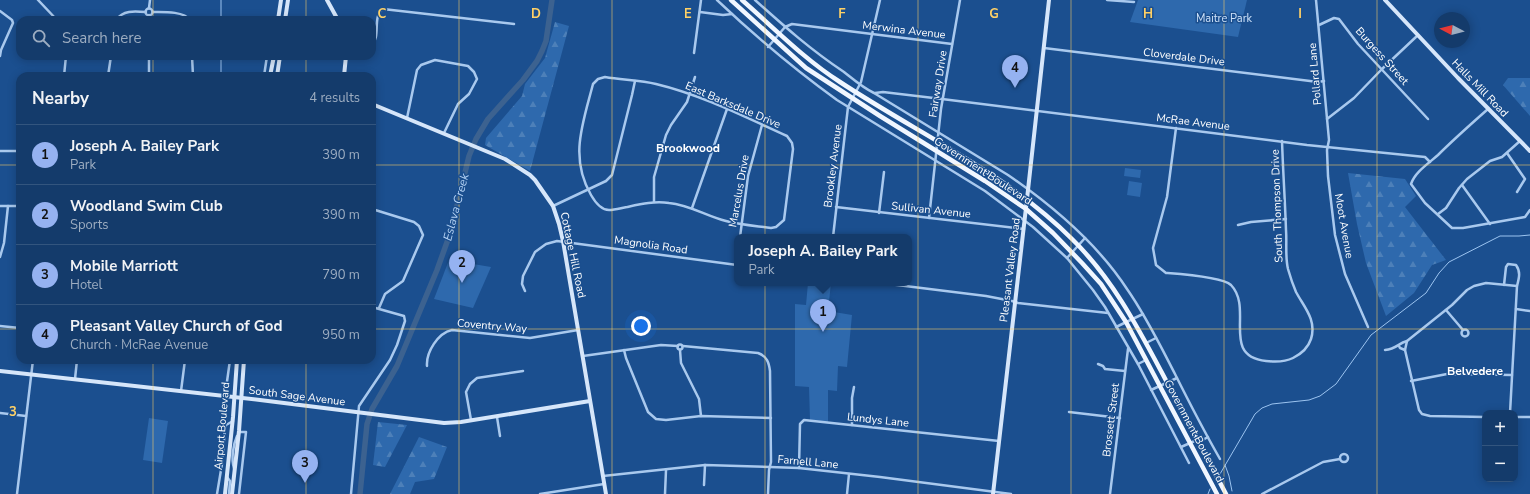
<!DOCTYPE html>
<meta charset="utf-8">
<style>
body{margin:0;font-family:"Nunito Sans",sans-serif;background:#1d4271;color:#f1f3f6}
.controls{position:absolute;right:12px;bottom:12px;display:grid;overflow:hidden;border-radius:8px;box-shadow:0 2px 10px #0003}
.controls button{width:36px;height:36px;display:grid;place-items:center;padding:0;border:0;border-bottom:1px solid #33557e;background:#143b6b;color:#f1f3f6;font:20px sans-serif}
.compass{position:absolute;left:1434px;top:12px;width:36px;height:36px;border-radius:50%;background:#143b6b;box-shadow:0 2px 10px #0003;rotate:277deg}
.you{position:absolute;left:641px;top:326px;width:14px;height:14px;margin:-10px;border:3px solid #fff;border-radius:50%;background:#1a73e8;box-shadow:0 0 0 6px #1a73e833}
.badge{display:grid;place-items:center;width:26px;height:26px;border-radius:50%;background:#95b2f1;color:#111;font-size:13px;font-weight:700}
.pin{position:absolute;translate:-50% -33px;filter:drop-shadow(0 1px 2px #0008)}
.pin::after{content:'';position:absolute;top:21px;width:14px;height:12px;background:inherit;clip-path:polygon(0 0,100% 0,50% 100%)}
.popup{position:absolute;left:734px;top:234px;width:178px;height:52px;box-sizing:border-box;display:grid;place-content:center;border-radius:8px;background:#143b6b;filter:drop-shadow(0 1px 3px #0005);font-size:13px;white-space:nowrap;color:#9dadc1}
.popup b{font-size:15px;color:#f1f3f6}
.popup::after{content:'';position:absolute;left:50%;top:100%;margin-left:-8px;border:8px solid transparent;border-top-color:#143b6b}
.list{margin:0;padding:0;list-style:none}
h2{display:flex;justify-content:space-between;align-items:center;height:52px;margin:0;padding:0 16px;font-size:17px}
h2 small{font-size:13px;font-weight:400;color:#9dadc1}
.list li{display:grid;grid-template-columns:26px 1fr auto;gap:12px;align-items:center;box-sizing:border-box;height:60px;padding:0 16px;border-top:1px solid #33557e}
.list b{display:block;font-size:15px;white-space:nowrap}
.list p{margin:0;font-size:13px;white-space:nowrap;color:#9dadc1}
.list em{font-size:13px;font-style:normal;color:#9dadc1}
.icon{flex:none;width:22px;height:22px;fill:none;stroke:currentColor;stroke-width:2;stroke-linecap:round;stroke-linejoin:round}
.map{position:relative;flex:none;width:1530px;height:494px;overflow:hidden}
.search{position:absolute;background:#143b6b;box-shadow:0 2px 10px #0003;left:16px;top:16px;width:360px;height:44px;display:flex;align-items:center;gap:10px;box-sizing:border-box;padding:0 14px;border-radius:12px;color:#9dadc1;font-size:15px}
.panel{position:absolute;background:#143b6b;box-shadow:0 2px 10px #0003;left:16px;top:72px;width:360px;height:292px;border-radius:12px}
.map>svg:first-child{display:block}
.forest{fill:url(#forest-firs)}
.green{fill:#2e69ad}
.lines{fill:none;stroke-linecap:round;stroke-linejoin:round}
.stream{stroke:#9cc4f0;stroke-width:1}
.river{stroke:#3c6290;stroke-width:5.5}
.street{stroke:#a9c9ee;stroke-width:2.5}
.secondary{stroke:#d6e6fa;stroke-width:4}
.primary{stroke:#f0f6ff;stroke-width:4.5}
.grid{fill:none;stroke:#ffd166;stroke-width:1;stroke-opacity:0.55}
.labels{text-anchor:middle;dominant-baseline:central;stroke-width:3;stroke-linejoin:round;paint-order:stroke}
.park-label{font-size:11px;fill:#cfe3fa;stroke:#1b4f8f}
.street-label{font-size:11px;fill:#fff;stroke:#1b4f8f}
.neighbourhood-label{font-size:12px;font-weight:bold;fill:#fff;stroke:#1b4f8f}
.water-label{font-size:12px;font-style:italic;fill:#b5d3f5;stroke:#1b4f8f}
.grid-label{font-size:13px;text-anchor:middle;font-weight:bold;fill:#ffd166;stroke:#1b4f8f;stroke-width:3;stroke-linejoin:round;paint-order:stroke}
</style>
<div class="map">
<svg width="1530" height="494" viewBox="0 0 1530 494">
<defs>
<pattern id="forest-firs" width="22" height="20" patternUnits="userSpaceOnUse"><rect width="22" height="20" fill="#2e69ad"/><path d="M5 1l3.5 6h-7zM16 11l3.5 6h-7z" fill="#4d80b9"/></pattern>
</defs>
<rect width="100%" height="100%" fill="#1b4f8f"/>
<g class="forest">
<polygon points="555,22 569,26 530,171 485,145 486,138 522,96 525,84 545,58"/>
<polygon points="1508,78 1530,78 1530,116 1503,85"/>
<polygon points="1348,173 1405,179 1416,196 1405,207 1446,260 1432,265 1414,293 1386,316 1366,263 1357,224"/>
<polygon points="378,422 407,425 385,467 373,465"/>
<polygon points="419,437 447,447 434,479 415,482 410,494 390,494"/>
</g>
<g class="green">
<polygon points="1138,0 1247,0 1238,37 1130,22"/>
<polygon points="1125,168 1141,170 1140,178 1124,176"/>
<polygon points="1129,181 1142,183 1140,197 1127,195"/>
<polygon points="449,260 491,267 473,308 434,299"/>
<polygon points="808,283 831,283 828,311 852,315 847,367 838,366 837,391 828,390 828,422 810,420 809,387 795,386 795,304 806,305"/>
<polygon points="149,418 168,421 162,463 143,460"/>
</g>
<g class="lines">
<g class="stream">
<polyline points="221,0 221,20"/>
<polyline points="221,76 221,56"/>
<polyline points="1225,465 1229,476 1232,491"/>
<polyline points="1220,474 1255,414 1262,408 1272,404 1309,400 1320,396 1336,384 1371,335 1426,293 1439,273 1449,262 1500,236 1519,236 1530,235"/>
<polyline points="1208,494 1210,489"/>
</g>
<polyline class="river" points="360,494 367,424 372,409 397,366 437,270 451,231 469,156 476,139 488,119 523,80 537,61 542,51 546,41 552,0"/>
<g class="street">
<polyline points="38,0 57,20"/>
<path d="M717,0C755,36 794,69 837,100L985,191L1033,227L1067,258L1093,290L1105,307L1138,364L1189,463"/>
<path d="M755,0C785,27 811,50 844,72C854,80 863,88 874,93L1008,175C1053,206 1097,243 1127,289C1146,316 1160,345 1175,374C1189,402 1204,431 1220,459"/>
<polyline points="1107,0 1134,2"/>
<polyline points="1316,0 1329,140 1327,150 1328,176 1335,235 1345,274 1368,327"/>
<polyline points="149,8 150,0"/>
<circle cx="149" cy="12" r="3.5"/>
<polyline points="0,11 12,20 13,23 1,50 0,56"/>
<path d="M153,12C163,12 184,11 190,20"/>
<polyline points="700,12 723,15 732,14"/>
<polyline points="149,15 149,20"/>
<path d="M116,20C123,10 134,11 146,12"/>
<polyline points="1319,25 1334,18 1339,19 1358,44 1428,119"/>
<path d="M372,45C381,36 372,16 383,9L514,24"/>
<polyline points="768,47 785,27 792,24 952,44"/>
<polyline points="1044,48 1318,82 1324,81"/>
<polyline points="694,53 701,0"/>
<polyline points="192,56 193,76"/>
<polyline points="64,76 66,56"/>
<polyline points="108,76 111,56"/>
<polyline points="149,76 149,56"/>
<polyline points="264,76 267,56"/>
<path d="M605,77C622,80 640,80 656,84C702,95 745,117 787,136L792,143L793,149L784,220L776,227L771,228C757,226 741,225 726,221C706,216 690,205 669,203C654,201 641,204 627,207C621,208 615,210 609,210C601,210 595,202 591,195C569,157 583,123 593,84L598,79Z"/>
<polyline points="875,93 883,92 942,99 1307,145 1425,157 1430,162"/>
<path d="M1488,109C1471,124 1454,139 1438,155C1429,163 1415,172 1411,184L1425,203L1452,228H1463L1525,217L1530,210"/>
<polyline points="407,118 417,70 421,65 435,60 468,66 474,72 477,79 469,94 458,104 444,133"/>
<polyline points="1327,119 1354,98 1382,69 1417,36"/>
<path d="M1176,128L1167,197L1153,248L1156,265L1166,273C1179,274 1222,277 1231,285C1254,309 1220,356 1266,361C1275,362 1285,362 1293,358C1301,354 1308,348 1311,339C1317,320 1304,307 1296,292C1293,285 1290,276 1288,269C1285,257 1287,242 1286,230C1285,200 1283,171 1282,141"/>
<polyline points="0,151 20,151"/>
<polyline points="1507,153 1525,179 1517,192"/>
<polyline points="1462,185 1490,224"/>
<polyline points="654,202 654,177 666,135 671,125 687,102 695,77"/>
<polyline points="0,206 20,206"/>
<polyline points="553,206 606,181 612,175 632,95 635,81"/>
<polyline points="836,207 1024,229"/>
<polyline points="692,208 727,109"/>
<polyline points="372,209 414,222 419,226 423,235 403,281 385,294 379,308"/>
<polyline points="879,213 884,172"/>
<polyline points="1438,214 1446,208 1459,188 1467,179 1490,161 1502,157 1520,141"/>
<polyline points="929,218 941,109 960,0"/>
<polyline points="1238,225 1251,222 1286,219"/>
<polyline points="740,237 748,176 762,125"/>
<polyline points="833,237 848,107 861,82 880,0"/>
<polyline points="0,257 4,243 8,206"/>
<polyline points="1067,258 1085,238"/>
<polyline points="736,265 737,258"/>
<polyline points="881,283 986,296 1012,301 1018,303 1108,313"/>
<path d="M1504,285L1506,267L1508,264L1516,265C1521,272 1519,278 1517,286L1510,413"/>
<polyline points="525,291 522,284 523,276 535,252 546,244 557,241 737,265"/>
<polyline points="1516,309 1530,311"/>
<polyline points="1446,310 1463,330"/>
<polyline points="0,326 20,328"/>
<polyline points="1116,327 1143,314"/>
<circle cx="1465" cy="333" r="3.5"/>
<polyline points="1407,341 1405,350 1419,410 1422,414 1430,416 1485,417"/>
<polyline points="1146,343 1156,338"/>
<circle cx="680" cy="347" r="2.5"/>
<path d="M683,346L758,353C767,356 769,363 770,371L771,462L769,470L768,494"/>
<polyline points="1399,346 1400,348 1405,350"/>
<polyline points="624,350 626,358 648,412 656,419 666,420 701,416 771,418"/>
<polyline points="680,350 681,363 699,399 701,416"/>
<path d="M1385,350C1397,349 1398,343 1407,341L1452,305L1467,290L1474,286L1486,283L1517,286"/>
<polyline points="583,356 661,345 678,346"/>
<polyline points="1098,364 1103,366 1105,369 1125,371"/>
<polyline points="1138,364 1146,360"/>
<path d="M427,366C426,352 438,333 452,330L530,338L578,330"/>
<polyline points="75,379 77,360"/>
<polyline points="1411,381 1447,374 1512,375"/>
<polyline points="1151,390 1177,378"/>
<polyline points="181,391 185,360"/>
<polyline points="225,396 230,360"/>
<polyline points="1069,412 1120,418"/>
<polyline points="0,413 26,416"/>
<polyline points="497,417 500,436"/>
<polyline points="1515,417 1530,417"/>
<polyline points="471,420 466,392 470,384 477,378 523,371"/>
<polyline points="852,425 852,398 854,387"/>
<polyline points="1199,442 1208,437"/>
<polyline points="1181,447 1197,440"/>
<circle cx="1344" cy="458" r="4"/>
<path d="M234,468C231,459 233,445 237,436"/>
<polyline points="799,468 800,424 804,420 999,441"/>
<polyline points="603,476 705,465 770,467 799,468 880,477 1011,494"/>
<polyline points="227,477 230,481 229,494"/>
<polyline points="704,485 705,465"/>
<polyline points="17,494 33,360"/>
<polyline points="217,494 222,464 225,428 226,425 233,421"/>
<polyline points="239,494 246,432 239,432"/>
<polyline points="351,494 359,406 390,360 397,345 405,321 404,316 372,307"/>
<polyline points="540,494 604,484"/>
<polyline points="665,494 666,470"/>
<polyline points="847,494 849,474"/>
<polyline points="1110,494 1128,349"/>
<polyline points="1262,494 1323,462 1340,459"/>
</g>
<g class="secondary">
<polyline points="327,0 338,20"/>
<polyline points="1385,0 1458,78 1530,151"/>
<polyline points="278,20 281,0"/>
<polyline points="285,20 288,0"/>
<polyline points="270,76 274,56"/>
<polyline points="277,76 280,56"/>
<polyline points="344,76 346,56"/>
<polyline points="372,104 505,159 530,175 535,180 553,206 559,224 563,241 606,494"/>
<polyline points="0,371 260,400 444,423 461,422 590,401"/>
<polyline points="225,494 233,417 237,360"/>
<polyline points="232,494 239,431 244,360"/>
<polyline points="993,494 1027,199 1049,0"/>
</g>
<g class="primary">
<polyline points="731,0 806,68 880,116 985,181 1026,209 1053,233 1082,263 1101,284 1126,322 1217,494"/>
<path d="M742,0C774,28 804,59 840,82C917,133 1006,173 1072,239C1111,277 1136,324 1161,371C1183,412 1204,453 1226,494"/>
</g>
</g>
<path class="grid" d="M153,0V20M306,0V20M459,0V494M612,0V494M765,0V494M918,0V494M1071,0V494M1224,0V494M1377,0V494M153,56V76M306,56V76M0,165H20M372,165H1530M0,329H20M372,329H1530M153,360V494M306,360V494"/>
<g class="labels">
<g class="park-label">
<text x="1224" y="18">Maitre Park</text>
</g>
<g class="street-label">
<text transform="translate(904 30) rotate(7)">Merwina Avenue</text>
<text transform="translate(1382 56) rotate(48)">Burgess Street</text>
<text transform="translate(1184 57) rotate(7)">Cloverdale Drive</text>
<text transform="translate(1315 74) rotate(-95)">Pollard Lane</text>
<text transform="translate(938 84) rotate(-81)">Fairway Drive</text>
<text transform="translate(1480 88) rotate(46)">Halls Mill Road</text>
<text transform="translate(733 105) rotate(23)">East Barksdale Drive</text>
<text transform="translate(1193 122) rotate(7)">McRae Avenue</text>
<text transform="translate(833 166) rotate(-83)">Brookley Avenue</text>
<text transform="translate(983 171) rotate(33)">Government Boulevard</text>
<text transform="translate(739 191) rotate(-80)">Marcelus Drive</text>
<text transform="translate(1277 206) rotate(-92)">South Thompson Drive</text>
<text transform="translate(931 210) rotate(6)">Sullivan Avenue</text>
<text transform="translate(1344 226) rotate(80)">Moot Avenue</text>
<text transform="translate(651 245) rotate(8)">Magnolia Road</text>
<text transform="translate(573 255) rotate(78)">Cottage Hill Road</text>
<text transform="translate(1010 270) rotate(-83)">Pleasant Valley Road</text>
<text transform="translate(492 326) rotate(5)">Coventry Way</text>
<text transform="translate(297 396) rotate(7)">South Sage Avenue</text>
<text transform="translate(878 420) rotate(6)">Lundys Lane</text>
<text transform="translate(1111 420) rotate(-83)">Brossett Street</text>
<text transform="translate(222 426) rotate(-85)">Airport Boulevard</text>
<text transform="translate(1194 431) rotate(62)">Government Boulevard</text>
<text transform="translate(808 462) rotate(5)">Farnell Lane</text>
</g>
<g class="neighbourhood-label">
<text x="688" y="148">Brookwood</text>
<text x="1475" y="371">Belvedere</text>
</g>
<g class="water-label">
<text transform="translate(456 207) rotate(-75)">Eslava Creek</text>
</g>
</g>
<g class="grid-label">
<text x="382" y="18">C</text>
<text x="536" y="18">D</text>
<text x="688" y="18">E</text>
<text x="842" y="18">F</text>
<text x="994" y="18">G</text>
<text x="1148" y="18">H</text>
<text x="1300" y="18">I</text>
<text x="13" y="416">3</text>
</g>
</svg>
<div class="controls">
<button>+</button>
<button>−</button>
</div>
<svg class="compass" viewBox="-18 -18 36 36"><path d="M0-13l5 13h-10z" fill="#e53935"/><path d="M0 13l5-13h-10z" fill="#9dadc1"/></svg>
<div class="you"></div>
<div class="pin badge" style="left:823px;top:332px">1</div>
<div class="popup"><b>Joseph A. Bailey Park</b>Park</div>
<div class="pin badge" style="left:462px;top:283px">2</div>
<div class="pin badge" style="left:305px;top:483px">3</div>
<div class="pin badge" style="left:1015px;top:88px">4</div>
<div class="search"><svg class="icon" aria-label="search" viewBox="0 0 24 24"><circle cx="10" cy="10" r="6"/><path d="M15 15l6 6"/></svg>Search here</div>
<section class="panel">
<h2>Nearby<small>4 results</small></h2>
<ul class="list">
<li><span class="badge">1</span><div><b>Joseph A. Bailey Park</b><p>Park</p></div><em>390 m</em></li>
<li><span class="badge">2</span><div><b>Woodland Swim Club</b><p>Sports</p></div><em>390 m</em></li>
<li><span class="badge">3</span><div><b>Mobile Marriott</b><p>Hotel</p></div><em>790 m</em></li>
<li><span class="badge">4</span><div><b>Pleasant Valley Church of God</b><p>Church · McRae Avenue</p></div><em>950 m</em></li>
</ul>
</section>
</div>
